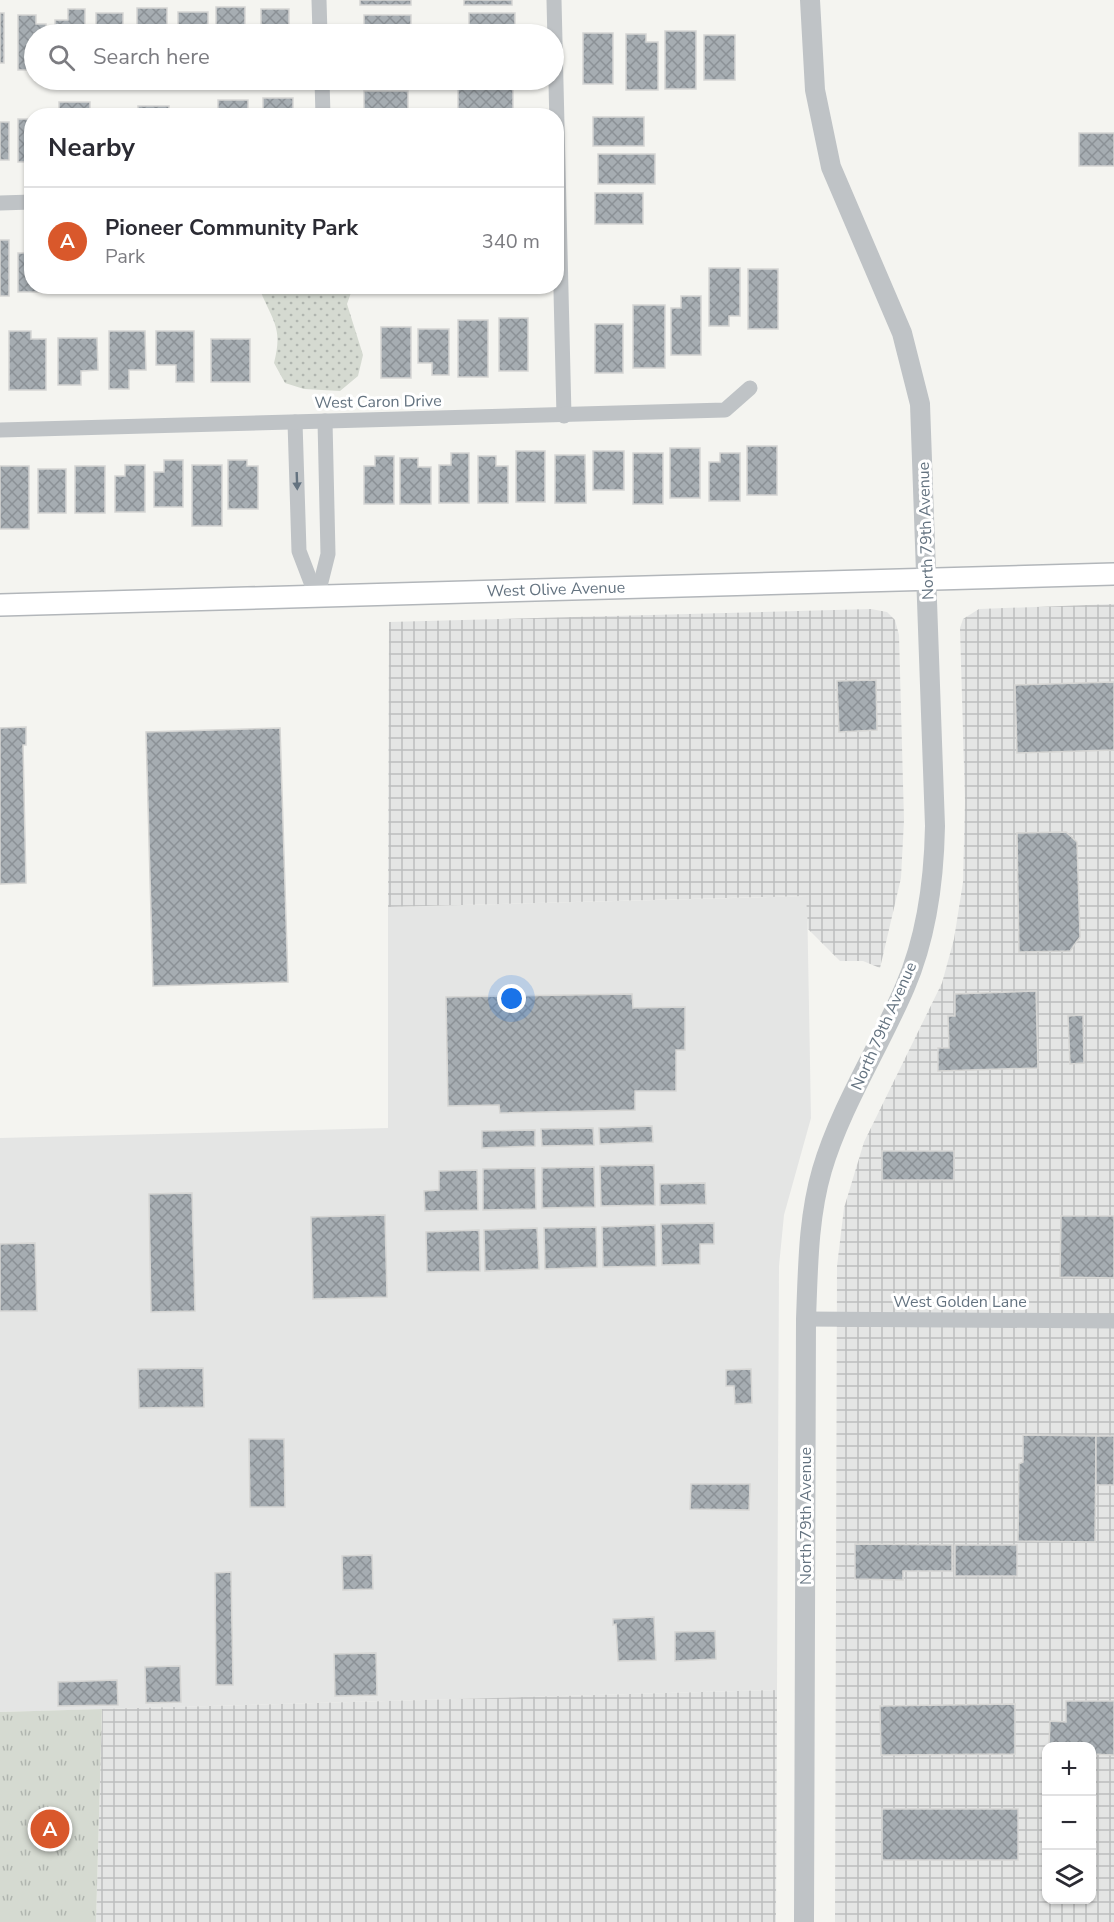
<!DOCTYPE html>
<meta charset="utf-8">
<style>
body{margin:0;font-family:"Nunito Sans",sans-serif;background:#f2f2f3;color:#2b2b33}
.controls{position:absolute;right:18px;bottom:18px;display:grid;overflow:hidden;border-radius:12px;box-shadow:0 2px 4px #0004}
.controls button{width:54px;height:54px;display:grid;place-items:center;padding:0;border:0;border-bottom:2px solid #e1e1e2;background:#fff;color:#2b2b33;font:30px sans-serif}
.you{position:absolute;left:512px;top:999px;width:21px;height:21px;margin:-15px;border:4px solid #fff;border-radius:50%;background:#1a73e8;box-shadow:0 0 0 9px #1a73e833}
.badge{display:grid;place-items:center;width:39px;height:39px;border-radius:50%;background:#d9582b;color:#fff;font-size:20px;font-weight:700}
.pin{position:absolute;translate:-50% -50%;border:3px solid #fff;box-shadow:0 2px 6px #0006}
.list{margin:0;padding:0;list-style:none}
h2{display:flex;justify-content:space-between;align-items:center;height:78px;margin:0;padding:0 24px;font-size:26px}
h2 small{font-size:20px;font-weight:400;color:#7c7c81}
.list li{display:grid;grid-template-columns:39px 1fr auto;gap:18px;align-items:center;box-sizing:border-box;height:108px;padding:0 24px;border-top:2px solid #e1e1e2}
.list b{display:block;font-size:22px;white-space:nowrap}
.list p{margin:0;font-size:20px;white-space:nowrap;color:#7c7c81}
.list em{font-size:20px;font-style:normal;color:#7c7c81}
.icon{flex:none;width:33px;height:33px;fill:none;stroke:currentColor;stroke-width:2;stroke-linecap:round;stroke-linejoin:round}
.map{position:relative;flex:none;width:1114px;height:1922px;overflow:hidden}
.search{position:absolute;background:#fff;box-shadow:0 2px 4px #0004;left:24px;top:24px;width:540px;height:66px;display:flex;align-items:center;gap:15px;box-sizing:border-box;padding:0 21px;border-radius:33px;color:#7c7c81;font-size:22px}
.panel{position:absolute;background:#fff;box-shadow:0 2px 4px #0004;left:24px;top:108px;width:540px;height:186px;border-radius:24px}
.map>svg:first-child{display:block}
.built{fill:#e4e5e4}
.industrial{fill:url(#industrial-grid);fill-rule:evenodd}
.grass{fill:url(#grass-dots)}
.park{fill:url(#park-tufts)}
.building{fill:url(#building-cross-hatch);stroke:#d5d5d3;stroke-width:1.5}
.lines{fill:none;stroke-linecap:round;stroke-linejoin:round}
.secondary-casing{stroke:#b2b6ba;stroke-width:24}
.minor{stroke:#bfc3c6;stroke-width:15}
.tertiary{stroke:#bfc3c6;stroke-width:20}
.secondary{stroke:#fff;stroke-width:21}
.oneway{fill:#647380}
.labels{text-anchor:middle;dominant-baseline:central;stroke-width:6;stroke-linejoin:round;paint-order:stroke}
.street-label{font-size:16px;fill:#647380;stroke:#fff}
</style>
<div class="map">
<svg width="1114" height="1922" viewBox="0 0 1114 1922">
<defs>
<pattern id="industrial-grid" width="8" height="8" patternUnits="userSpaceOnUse" patternTransform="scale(1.5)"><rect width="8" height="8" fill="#e4e5e4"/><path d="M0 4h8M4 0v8" fill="none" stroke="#bcbebe"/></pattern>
<pattern id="grass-dots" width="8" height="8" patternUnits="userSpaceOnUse" patternTransform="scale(1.5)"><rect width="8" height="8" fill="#d5dad1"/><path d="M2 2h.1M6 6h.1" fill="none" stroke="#b0b5af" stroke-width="1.8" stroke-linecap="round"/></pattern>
<pattern id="park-tufts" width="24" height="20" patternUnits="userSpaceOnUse" patternTransform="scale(1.5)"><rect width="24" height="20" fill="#d5dad1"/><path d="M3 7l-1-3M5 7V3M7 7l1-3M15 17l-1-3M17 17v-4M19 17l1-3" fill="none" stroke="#b0b5af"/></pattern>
<pattern id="building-cross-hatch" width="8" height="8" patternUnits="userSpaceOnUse" patternTransform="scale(1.5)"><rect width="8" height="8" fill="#a6adb2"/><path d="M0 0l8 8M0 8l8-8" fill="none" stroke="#8b9196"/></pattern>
</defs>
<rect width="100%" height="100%" fill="#f4f4f0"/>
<polygon class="built" points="807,896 811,1118 784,1215 779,1266 777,1690 0,1712 0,1138 388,1128 388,907"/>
<g class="industrial">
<path d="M1114,604V1922H835L837,1266L844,1208L864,1142L942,983L954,939L963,882L965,801L960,628L963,619L979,609ZM1046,1746H1092V1900H1046Z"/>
<polygon points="871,609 887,612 895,620 899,635 904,820 901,878 880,968 863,961 840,961 808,929 806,896 388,907 389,622"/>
<polygon points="777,1690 776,1922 96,1922 102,1709"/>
</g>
<path class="grass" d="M259,287H353L347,304L363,355L358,376L340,391L304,389L285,383L274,363C284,326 271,320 259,287Z"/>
<polygon class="park" points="102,1709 96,1922 0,1922 0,1712"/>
<g class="building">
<rect x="360" y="0" width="51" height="5"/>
<rect x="464" y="0" width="48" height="5"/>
<rect x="216" y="7" width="29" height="27"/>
<rect x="137" y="8" width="30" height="26"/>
<polygon points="68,9 85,9 85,34 55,34 55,20 68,20"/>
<rect x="261" y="9" width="28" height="25"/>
<rect x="178" y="12" width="30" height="22"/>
<rect x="0" y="13" width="4" height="50"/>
<rect x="96" y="13" width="27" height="21"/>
<polygon points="469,13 515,13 515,32 469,34"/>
<polygon points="18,15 36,15 36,24 46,24 46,34 34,34 34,70 18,70"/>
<rect x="364" y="15" width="47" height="19"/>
<rect x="665" y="31" width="31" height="58"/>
<rect x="583" y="33" width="30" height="51"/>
<polygon points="626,34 646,34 646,42 658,42 658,90 626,90"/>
<rect x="704" y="35" width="31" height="45"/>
<rect x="360" y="80" width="49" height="5"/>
<rect x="458" y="89" width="55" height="27"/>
<rect x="364" y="91" width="44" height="25"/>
<rect x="263" y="98" width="30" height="18"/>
<rect x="218" y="100" width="30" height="16"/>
<rect x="59" y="102" width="31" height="14"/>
<rect x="138" y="106" width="31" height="10"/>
<rect x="593" y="117" width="51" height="29"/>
<rect x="18" y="119" width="14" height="43"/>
<rect x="0" y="122" width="9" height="38"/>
<rect x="1079" y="133" width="35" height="33"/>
<rect x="598" y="154" width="57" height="30"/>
<rect x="595" y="193" width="48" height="31"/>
<rect x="0" y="240" width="9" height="56"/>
<polygon points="30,242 32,286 49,286 49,292 18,292 18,253 30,253"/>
<polygon points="709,268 740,268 740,316 729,316 729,326 709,326"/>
<rect x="748" y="269" width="30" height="60"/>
<rect x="94" y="286" width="29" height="6"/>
<rect x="134" y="286" width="29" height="6"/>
<polygon points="681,296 701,296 701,355 671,355 671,308 681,308"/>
<rect x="633" y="305" width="32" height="63"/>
<rect x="499" y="318" width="29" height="53"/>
<rect x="458" y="320" width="30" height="57"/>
<rect x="595" y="324" width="28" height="49"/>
<rect x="381" y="327" width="30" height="51"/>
<polygon points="418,329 449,329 449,375 432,375 432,363 418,363"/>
<polygon points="9,331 31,331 31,339 46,339 46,390 9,390"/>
<polygon points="109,331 145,331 146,370 129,370 129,389 109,389"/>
<polygon points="156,331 194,331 194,382 176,382 176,365 156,365"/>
<polygon points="58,338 97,338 98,370 81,371 81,385 58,385"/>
<rect x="211" y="339" width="39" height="43"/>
<rect x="747" y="446" width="30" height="49"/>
<rect x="670" y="448" width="30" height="50"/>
<rect x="516" y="451" width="29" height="51"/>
<rect x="593" y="451" width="31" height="39"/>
<polygon points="451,453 469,453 469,503 439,503 439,465 451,465"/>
<rect x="633" y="453" width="30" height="51"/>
<polygon points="720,453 740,453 740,501 709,501 709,462 720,462"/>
<polygon points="555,455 585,455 586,503 555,503"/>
<polygon points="375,456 394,456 394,504 364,504 364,466 375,466"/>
<polygon points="478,456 496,456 496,466 508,466 508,503 478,503"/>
<polygon points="400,458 418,458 418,467 431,467 431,504 400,504"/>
<polygon points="164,460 183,460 183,507 154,507 154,472 164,472"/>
<polygon points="228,460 247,460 247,466 258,466 258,509 228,509"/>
<polygon points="125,465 145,465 145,512 115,512 115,476 125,476"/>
<rect x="192" y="465" width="30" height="61"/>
<rect x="0" y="466" width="29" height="63"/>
<rect x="75" y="466" width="30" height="47"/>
<rect x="38" y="469" width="28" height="44"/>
<polygon points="876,680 877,730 839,732 837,681"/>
<polygon points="1114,682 1114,750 1017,753 1015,685"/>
<polygon points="26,727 26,745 23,745 26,883 0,884 0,728"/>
<polygon points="280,728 288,982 153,986 146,732"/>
<polygon points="1066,832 1077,842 1080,937 1070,951 1019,952 1017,833"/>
<polygon points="1036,991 1038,1068 938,1071 938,1048 949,1048 948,1016 955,1016 955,994"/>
<polygon points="632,994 633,1008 685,1007 685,1050 676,1050 676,1091 635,1091 635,1110 500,1113 499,1105 448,1106 446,997"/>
<polygon points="1083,1015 1084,1063 1070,1064 1068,1016"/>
<polygon points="652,1126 653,1142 600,1144 599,1128"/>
<polygon points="593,1128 594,1145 542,1146 541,1129"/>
<polygon points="535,1130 535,1146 482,1148 482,1131"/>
<rect x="882" y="1151" width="72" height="29"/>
<polygon points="654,1165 655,1205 601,1206 600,1166"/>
<polygon points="594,1167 595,1207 542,1208 542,1168"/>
<polygon points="535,1168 536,1209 483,1210 483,1169"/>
<polygon points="477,1170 478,1210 425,1211 424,1191 439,1190 439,1171"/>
<polygon points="705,1183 706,1204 660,1205 660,1184"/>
<polygon points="192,1193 195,1311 151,1312 149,1194"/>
<polygon points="385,1215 387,1297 313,1299 311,1217"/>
<polygon points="1061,1216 1114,1216 1114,1278 1060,1277"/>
<polygon points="714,1223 714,1244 700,1244 700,1264 662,1265 661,1224"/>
<polygon points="655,1225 656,1266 603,1267 602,1227"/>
<polygon points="596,1227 597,1267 545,1269 544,1228"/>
<polygon points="537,1228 539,1269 485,1271 484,1230"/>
<polygon points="479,1230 480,1271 427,1272 426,1232"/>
<polygon points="35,1243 37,1311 0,1311 0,1244"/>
<polygon points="203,1368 204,1407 139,1408 138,1369"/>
<polygon points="751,1369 752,1403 735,1404 734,1386 726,1386 726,1370"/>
<polygon points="1023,1435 1096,1436 1095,1542 1018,1541 1019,1464 1023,1462"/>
<rect x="1096" y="1436" width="18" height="49"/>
<polygon points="249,1439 284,1439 285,1507 250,1507"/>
<polygon points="691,1484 750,1484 749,1510 690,1509"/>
<polygon points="855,1544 952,1545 952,1571 903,1571 903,1580 855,1579"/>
<rect x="955" y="1545" width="62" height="31"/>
<polygon points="372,1555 373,1589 343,1590 342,1556"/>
<polygon points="231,1572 233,1685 216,1685 215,1573"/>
<polygon points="654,1617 656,1660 618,1661 616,1624 613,1625 613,1619"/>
<polygon points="715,1631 716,1659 675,1661 675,1632"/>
<polygon points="376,1653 377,1695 335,1696 334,1654"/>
<polygon points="180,1666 181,1702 146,1703 145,1667"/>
<polygon points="117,1680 118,1705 58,1706 58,1682"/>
<polygon points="1066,1701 1114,1701 1114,1755 1092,1754 1092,1746 1049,1746 1050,1721 1066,1722"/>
<polygon points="1015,1704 1015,1754 881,1755 880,1706"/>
<rect x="882" y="1809" width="136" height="51"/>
</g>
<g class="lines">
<g class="secondary-casing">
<g id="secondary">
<path id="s1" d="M0,605L1114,574"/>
</g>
</g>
<g class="minor">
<polyline points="319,0 320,34"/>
<polyline points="554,0 564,416"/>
<polyline points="322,80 323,116"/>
<polyline points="0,203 32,202"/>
<polyline points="295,422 299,551 317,598"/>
<polyline points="0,430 725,410 750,388"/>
<polyline points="317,598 328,554 325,421"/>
<polyline points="806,1319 1114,1321"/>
</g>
<path class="tertiary" d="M804,1922L806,1319C808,1269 808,1218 822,1170C841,1106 879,1048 905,987C927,936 934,882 935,826L920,404L902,333L831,167L815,90L810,0"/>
<use href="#secondary" class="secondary"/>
</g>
<defs><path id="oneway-solid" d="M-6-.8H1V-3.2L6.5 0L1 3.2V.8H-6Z" transform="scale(1.5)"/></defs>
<use class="oneway" href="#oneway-solid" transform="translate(297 481) rotate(88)"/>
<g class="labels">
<g class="street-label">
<text transform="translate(378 402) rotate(-1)">West Caron Drive</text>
<text transform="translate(926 531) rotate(-92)">North 79th Avenue</text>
<text stroke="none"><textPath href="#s1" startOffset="556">West Olive Avenue</textPath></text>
<text transform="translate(884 1026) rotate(-66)">North 79th Avenue</text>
<text x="960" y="1302">West Golden Lane</text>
<text transform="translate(806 1516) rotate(-90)">North 79th Avenue</text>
</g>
</g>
</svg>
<div class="controls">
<button>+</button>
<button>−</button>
<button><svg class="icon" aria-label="layers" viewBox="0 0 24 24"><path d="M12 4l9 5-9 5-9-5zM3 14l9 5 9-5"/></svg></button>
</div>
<div class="you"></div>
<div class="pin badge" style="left:50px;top:1829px">A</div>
<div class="search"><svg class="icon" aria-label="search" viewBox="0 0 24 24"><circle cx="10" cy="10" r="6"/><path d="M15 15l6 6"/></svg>Search here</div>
<section class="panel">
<h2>Nearby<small></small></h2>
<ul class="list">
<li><span class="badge">A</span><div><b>Pioneer Community Park</b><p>Park</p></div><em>340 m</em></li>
</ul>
</section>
</div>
